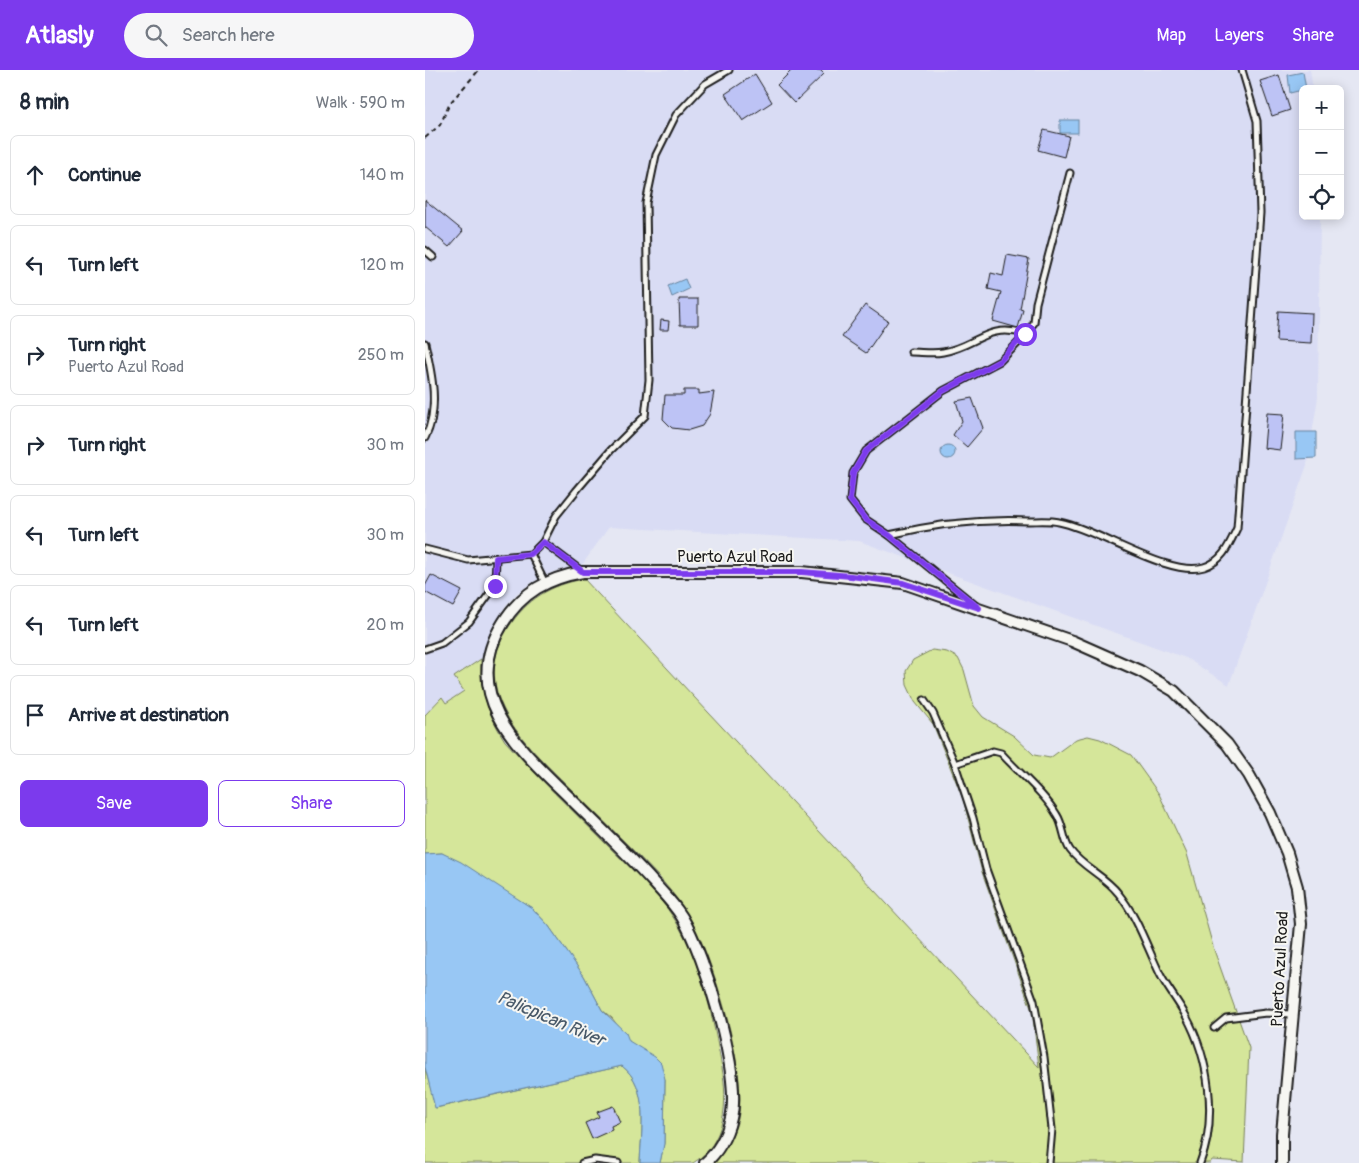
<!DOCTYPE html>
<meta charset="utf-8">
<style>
body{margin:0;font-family:Pangolin,sans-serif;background:#f6f6f7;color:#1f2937}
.controls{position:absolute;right:15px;top:15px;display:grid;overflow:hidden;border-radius:8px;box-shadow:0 2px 12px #0003}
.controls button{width:45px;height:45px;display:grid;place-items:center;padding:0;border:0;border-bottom:1px solid #e0e1e3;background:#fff;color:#1f2937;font:25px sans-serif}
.stop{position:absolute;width:15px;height:15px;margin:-11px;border:4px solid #7c3aed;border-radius:50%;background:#fff}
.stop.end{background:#7c3aed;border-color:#fff;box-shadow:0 1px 5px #0008}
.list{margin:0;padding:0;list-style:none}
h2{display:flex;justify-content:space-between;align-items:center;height:65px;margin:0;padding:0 20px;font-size:21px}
h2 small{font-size:16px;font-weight:400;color:#747a83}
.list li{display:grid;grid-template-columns:32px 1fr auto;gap:15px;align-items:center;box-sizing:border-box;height:80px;margin:0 10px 10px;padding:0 10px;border:1px solid #e0e1e3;border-radius:8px}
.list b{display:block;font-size:19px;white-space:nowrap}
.list p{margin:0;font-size:16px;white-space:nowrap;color:#747a83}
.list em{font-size:16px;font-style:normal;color:#747a83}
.actions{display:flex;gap:10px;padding:15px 20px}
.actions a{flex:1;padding:11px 0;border:1px solid #7c3aed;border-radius:8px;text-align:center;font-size:18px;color:#7c3aed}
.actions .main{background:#7c3aed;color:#fff}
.icon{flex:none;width:28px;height:28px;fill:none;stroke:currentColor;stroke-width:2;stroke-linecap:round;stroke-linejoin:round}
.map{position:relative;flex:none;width:934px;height:1093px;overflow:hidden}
header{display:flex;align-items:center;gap:30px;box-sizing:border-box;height:70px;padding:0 25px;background:#7c3aed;color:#fff}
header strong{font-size:24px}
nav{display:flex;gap:28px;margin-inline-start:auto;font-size:18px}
.search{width:350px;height:45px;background:#f6f6f7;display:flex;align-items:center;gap:12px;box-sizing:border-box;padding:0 18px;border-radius:28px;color:#747a83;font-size:19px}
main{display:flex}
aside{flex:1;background:#fff}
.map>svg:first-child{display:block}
.built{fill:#d9dcf4}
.green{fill:#d5e69a;stroke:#78815b}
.water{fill:#98c7f4;stroke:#66839e}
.building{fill:#bdc3f5;stroke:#1c1c1c}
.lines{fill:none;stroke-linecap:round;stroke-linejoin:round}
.lane-casing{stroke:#1c1c1c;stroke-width:9}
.street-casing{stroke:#1c1c1c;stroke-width:14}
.path{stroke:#1c1c1c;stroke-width:2;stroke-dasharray:5 4;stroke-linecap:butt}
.lane{stroke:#f6f6f2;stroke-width:5}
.street{stroke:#f6f6f2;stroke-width:10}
.route{stroke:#7c3aed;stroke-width:6}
.labels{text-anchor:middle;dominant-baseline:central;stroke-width:4;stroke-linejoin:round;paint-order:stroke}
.street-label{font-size:16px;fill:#1c1c1c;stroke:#f6f6f2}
.water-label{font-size:18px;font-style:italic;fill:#475868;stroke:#f6f6f2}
</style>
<header>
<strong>Atlasly</strong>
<div class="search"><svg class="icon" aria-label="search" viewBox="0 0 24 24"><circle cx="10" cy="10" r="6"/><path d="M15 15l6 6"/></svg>Search here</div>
<nav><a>Map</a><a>Layers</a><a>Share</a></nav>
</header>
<main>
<aside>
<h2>8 min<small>Walk · 590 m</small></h2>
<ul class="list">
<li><svg class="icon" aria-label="ahead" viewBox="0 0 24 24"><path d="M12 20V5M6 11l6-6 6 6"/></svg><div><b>Continue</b></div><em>140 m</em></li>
<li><svg class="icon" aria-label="left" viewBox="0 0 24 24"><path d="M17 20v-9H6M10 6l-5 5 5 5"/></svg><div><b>Turn left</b></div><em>120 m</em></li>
<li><svg class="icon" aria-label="right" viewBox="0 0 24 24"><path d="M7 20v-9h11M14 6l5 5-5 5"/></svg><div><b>Turn right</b><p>Puerto Azul Road</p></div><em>250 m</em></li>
<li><svg class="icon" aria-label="right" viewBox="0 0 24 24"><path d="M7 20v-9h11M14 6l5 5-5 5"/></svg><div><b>Turn right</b></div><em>30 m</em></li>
<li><svg class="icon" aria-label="left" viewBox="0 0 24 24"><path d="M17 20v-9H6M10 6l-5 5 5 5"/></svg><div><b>Turn left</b></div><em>30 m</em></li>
<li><svg class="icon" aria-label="left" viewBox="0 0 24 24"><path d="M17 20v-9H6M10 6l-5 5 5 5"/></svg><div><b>Turn left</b></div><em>20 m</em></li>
<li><svg class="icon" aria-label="arrive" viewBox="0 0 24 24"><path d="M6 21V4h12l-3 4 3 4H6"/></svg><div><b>Arrive at destination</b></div></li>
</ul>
<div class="actions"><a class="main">Save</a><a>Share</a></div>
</aside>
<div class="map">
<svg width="934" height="1093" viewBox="0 0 934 1093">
<rect width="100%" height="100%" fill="#e5e7f3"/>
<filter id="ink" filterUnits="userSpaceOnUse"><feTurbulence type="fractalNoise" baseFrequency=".02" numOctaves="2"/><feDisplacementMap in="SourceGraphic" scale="10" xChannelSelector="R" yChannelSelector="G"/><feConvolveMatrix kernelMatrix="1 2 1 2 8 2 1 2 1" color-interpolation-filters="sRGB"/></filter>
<g filter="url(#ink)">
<polygon class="built" points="0,0 885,0 888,19 878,19 878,146 895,146 893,327 882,395 804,615 761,588 434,471 184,457 157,495 131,501 114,508 92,523 81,535 67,558 56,589 30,607 39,621 21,633 17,627 0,645"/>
<g class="green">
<path d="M159,509L614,997L607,941L557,802L538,729L508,654L490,632L482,615L481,601L488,590L507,580L522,582L533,588L539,600L549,636L558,647L589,666L609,685L625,688L651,669L663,666L675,669L706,685L734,724L762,784L789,880L824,978L819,1092L787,1090L785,1093H290C300,1080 309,1065 313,1049C324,1004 287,883 262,843C254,830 244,819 234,807C206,777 177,750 148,721C105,678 41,625 83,558C102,529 125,515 159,509Z"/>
<path d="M56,589C55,621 63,644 80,671C112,707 147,740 181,774C205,798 232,821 250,850C277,893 288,948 297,998C303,1032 301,1073 268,1093H235L239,1073L240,1009L204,971L187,948L177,940L159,906L123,855L107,838L17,783L0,784V645L17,627L21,633L39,621L29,607Z"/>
<path d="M197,996C225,1017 216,1061 215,1093H0V998L11,1038Z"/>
</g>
<g class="water">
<polygon points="878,2 881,19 865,23 863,5"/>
<rect x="635" y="50" width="18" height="13"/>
<polygon points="260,209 264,219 247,227 243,216"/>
<polygon points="871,362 891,362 891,388 871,389"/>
<circle cx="523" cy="382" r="7"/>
<path d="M17,783L36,792L107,838L123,855L159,906L177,940L201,963L204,971L230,987L236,993L240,1009L239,1074L235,1093H215C216,1062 225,1017 197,996L10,1038L0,997V784Z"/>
</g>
<g class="building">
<polygon points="367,0 395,0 399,4 369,33 352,15"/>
<polygon points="330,4 347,32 318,51 300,24"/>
<polygon points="854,5 865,40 847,46 835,11"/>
<polygon points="619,60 644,66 639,87 613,80"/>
<polygon points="0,130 38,161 24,177 0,157"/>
<polygon points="582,185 604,189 595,239 598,240 593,258 568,251 576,222 563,219 566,203 578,206"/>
<polygon points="254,229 273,229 273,255 255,255"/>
<polygon points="440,235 463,251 441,283 417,267"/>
<polygon points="853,241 887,243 886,273 851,271"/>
<polygon points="236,250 244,251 243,260 235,260"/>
<polygon points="259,320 274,320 274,324 289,322 285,344 277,356 264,360 247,358 238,349 240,325 259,325"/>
<polygon points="547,328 558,358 542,377 528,365 537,351 531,331"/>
<polygon points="842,343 859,344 855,380 839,378"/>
<polygon points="6,505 37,521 28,537 0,522 0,516"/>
<polygon points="188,1036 195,1052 186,1056 187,1060 167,1069 160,1053 174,1047 172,1042"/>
</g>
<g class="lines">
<g class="lane-casing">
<g id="lane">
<path d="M645,103L611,233L609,253L593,273L575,291L518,321L441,381L428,403L425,430L440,449L464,465C510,454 557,449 604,451C614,451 625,450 634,452C673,459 744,508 779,497C798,491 804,475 812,458L835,143L832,51L817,0"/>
<polyline points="0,180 8,187"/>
<path d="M0,273C7,304 15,339 0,368"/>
<path d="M486,282C496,282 508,284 518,282C552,276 561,253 600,264"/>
<polyline points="464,465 549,534"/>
<polyline points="118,472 158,502"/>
<polyline points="0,479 43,490 106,484 118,472 131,446 151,421 186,380 220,346 224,310 221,133 231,85 251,45 280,14 304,0"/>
<polyline points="106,484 120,513"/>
<polyline points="0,579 17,573 44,552 70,516 71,488"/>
<polyline points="499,630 508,643 530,694 548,748 561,799 609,931 619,987 627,1059 624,1093"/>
<path d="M530,694L568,681L576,683C593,702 619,723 632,745C639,756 638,770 645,780C657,797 680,806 693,823C712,846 722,877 735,904C742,918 753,931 761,946C784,988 793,1048 775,1093"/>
<polyline points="789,958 801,948 841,943 868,944"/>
<polyline points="157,1093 170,1090 193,1093"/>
</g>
</g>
<g class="street-casing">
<path id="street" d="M280,1093C293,1082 302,1065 306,1048C317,1005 280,886 257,847C249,834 238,823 228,812C202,783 173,756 145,728C97,681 32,626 78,553C97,522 123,508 158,502H377L478,513L647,571L715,601L749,621L802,674L824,705L845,743L862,783L872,817L876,854L857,1064V1093"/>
</g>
<polyline class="path" points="0,68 15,55 25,33 54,0"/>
<use href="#lane" class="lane"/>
<use href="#street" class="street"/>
</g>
</g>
<g class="lines" filter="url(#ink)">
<polyline class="route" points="70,516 71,488 106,484 118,472 158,502 377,502 426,506 478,513 554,538 464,465 440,449 425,430 428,403 441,381 518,321 575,291 600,264"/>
</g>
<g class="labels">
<g class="street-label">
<text x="310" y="487">Puerto Azul Road</text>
<text transform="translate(855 899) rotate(-87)">Puerto Azul Road</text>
</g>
<g class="water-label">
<text transform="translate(126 949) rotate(23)">Palicpican River</text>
</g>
</g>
</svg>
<div class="controls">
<button>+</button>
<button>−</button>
<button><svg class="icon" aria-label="locate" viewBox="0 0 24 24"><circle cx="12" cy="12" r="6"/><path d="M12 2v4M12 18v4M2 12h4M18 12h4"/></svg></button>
</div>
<div class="stop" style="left:600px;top:264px"></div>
<div class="stop end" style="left:70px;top:516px"></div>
</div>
</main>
